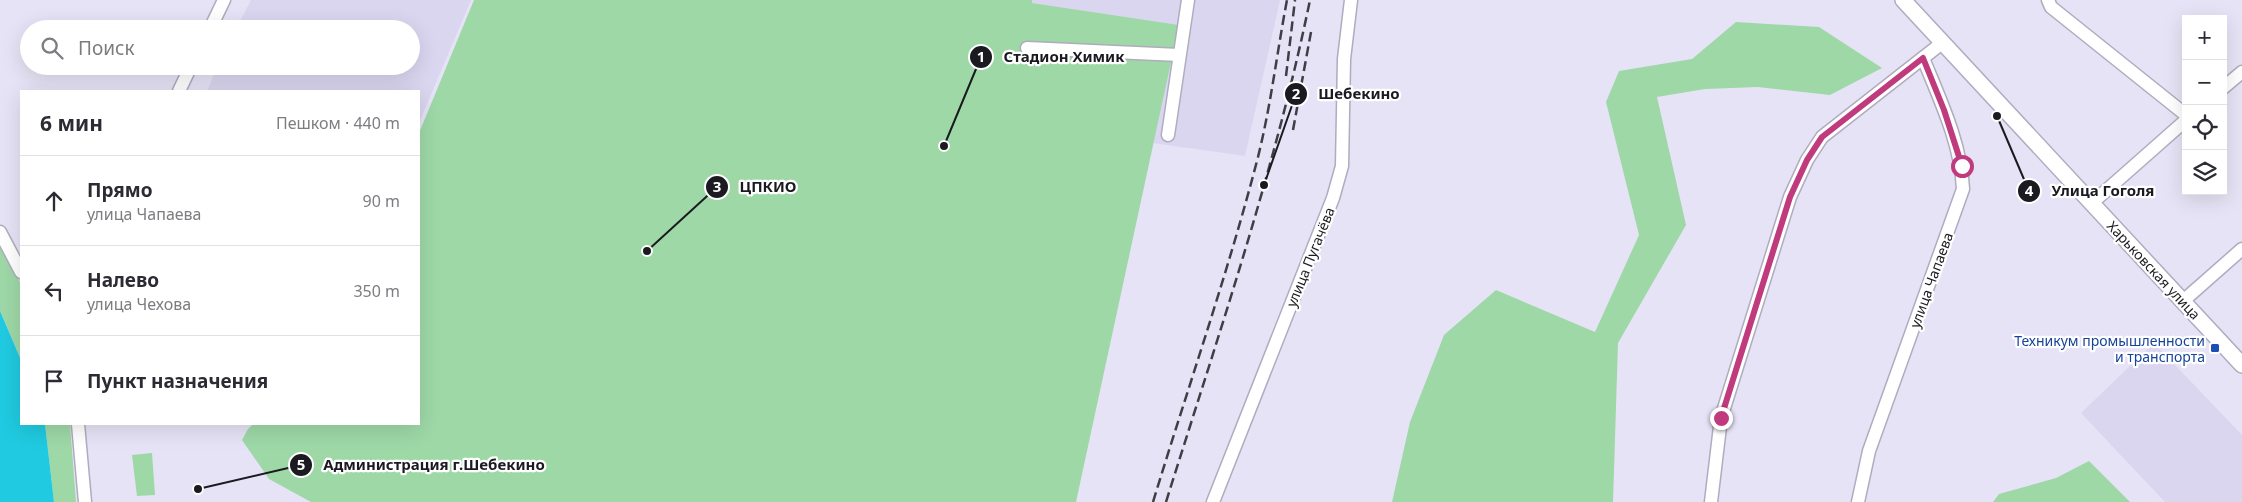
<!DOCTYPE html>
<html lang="ru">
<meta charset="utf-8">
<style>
body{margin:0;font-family:"Noto Sans",sans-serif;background:#f7f7f7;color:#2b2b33}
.controls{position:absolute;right:15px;top:15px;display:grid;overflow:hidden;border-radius:0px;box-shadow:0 5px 20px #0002}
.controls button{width:45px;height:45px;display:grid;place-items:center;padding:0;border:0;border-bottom:1px solid #e1e1e2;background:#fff;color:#2b2b33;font:25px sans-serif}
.stop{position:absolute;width:15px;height:15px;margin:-11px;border:4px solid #c03b7e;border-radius:50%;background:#fff}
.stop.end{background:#c03b7e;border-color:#fff;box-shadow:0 1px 5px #0008}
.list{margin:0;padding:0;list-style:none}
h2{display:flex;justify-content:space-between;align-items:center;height:65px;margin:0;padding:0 20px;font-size:21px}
h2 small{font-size:16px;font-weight:400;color:#7c7c81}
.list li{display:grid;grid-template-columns:32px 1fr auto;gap:15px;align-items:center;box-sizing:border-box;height:90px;padding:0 20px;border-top:1px solid #e1e1e2}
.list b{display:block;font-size:19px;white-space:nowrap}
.list p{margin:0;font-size:16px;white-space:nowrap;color:#7c7c81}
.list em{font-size:16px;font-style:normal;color:#7c7c81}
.icon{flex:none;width:28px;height:28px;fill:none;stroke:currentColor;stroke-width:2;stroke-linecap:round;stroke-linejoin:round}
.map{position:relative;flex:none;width:2242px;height:502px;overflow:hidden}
.search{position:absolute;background:#fff;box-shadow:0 5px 20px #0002;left:20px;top:20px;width:400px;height:55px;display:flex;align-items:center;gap:12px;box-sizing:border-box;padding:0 18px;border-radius:28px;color:#7c7c81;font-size:19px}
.panel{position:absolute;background:#fff;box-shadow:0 5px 20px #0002;left:20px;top:90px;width:400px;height:335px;border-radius:0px}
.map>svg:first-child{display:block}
.built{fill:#dad6f0}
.green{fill:#9ed8a7}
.water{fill:#20cae0}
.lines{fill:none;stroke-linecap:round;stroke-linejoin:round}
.minor-casing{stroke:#afacbe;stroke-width:15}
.major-casing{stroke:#afacbe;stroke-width:18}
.minor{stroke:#fff;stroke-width:12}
.major{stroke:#fff;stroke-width:15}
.rail{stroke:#3f3e46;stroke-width:2.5;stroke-dasharray:10 5;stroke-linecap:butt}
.route{stroke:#c03b7e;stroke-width:6}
.transit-dot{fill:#1a4fb4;stroke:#fff;stroke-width:2}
.labels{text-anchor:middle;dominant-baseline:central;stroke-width:4.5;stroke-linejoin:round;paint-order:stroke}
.street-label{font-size:14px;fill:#1b1a20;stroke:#fff}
.transit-label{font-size:14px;fill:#164399;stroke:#fff;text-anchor:end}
.leader{fill:none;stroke:#1b1a20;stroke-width:2}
.callout-dot{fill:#1b1a20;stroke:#fff;stroke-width:2}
.mark-label{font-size:15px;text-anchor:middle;font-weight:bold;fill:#fff}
.callout-label{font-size:15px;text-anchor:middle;font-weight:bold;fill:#1b1a20;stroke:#fff;stroke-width:4.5;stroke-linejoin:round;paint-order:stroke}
</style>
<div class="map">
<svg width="2242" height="502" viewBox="0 0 2242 502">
<rect width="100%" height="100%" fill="#e6e3f6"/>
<g class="built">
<polygon points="251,0 471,0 419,123 419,91 207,91 218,66 411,66 411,29 236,29"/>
<polygon points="1032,0 1280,0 1245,156 1153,143 1178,25 1032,3"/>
<polygon points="2154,343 2242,435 2242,502 2165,502 2081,413"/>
</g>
<g class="green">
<polygon points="474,0 1032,0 1032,3 1179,25 1076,502 311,502 269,479 242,440 248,429 253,424 419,424 419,133"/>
<polygon points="1736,22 1819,27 1882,68 1830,95 1758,87 1705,89 1657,97 1686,225 1618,343 1613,502 1392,502 1410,422 1444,335 1496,290 1595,332 1639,235 1606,102 1619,71 1692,59"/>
<polygon points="0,245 21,284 21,360 0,311"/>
<polygon points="45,424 70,424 76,502 54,502"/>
<polygon points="152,453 155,495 137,496 132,455"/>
<polygon points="2089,461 2130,502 1993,502 1999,494 2056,478"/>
</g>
<polygon class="water" points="0,311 21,360 21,424 45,424 54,502 0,502"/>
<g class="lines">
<g class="minor-casing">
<g id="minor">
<polyline points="2048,0 2051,7 2186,115"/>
<polyline points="210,29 224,0"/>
<polyline points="1027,48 1179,55"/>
<polyline points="2223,88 2242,72"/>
<polyline points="179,91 191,66"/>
<polyline points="1168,135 1188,0"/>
<polyline points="2092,203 2186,120"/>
<polyline points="0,232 21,272"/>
<polyline points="2183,301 2242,249"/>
<polyline points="78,424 85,502"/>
<polyline points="1213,502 1333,198 1342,166 1344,59 1351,0"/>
<polyline points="1711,502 1721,418 1790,197 1807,160 1822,137 1942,43"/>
<path d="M1858,502L1869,451L1963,189C1961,143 1940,100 1923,58"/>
</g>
</g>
<g class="major-casing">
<polyline id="major" points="1903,0 2242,365"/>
</g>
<use href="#minor" class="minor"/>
<use href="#major" class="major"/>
<g class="rail">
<polyline points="1286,76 1295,0"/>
<polyline points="1293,130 1311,32"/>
<path d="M1153,502C1188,387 1228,273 1258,157C1271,105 1277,52 1287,0"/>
<path d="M1166,502C1218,336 1275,170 1310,0"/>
</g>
</g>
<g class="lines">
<polyline class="route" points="1721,418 1790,197 1807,160 1822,137 1923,58 1944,110 1962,166"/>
</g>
<rect class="transit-dot" x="2210" y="343" width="10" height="10" rx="2.5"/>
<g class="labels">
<g class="street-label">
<text transform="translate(1310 257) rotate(-68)">улица Пугачёва</text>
<text transform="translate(2154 270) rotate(47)">Харьковская улица</text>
<text transform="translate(1931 280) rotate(-70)">улица Чапаева</text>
</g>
<g class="transit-label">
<text x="2205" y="340">Техникум промышленности<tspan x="2205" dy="16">и транспорта</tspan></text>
</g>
</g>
<path class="leader" d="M944 146L981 57M1264 185L1296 94M647 251L717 187M1997 116L2029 191M198 489L301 465"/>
<g class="callout-dot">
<circle cx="944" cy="146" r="5"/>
<circle cx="1264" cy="185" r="5"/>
<circle cx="647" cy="251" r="5"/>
<circle cx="1997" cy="116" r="5"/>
<circle cx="198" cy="489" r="5"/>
<circle cx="981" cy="57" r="12"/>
<circle cx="1296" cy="94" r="12"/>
<circle cx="717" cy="187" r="12"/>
<circle cx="2029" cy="191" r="12"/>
<circle cx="301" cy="465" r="12"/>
</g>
<g class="mark-label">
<text x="981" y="62">1</text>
<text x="1296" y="99">2</text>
<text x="717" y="192">3</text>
<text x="2029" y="196">4</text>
<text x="301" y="470">5</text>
</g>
<g class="callout-label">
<text x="1064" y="62">Стадион Химик</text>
<text x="1359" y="99">Шебекино</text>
<text x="768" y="192">ЦПКИО</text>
<text x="2103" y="196">Улица Гоголя</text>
<text x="434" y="470">Администрация г.Шебекино</text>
</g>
</svg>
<div class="controls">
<button>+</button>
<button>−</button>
<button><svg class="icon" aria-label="locate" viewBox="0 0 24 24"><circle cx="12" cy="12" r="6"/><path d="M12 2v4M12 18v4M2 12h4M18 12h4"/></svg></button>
<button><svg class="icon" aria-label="layers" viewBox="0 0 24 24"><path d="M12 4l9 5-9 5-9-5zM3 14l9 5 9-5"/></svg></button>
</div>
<div class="stop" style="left:1962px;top:166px"></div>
<div class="stop end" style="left:1721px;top:418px"></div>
<div class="search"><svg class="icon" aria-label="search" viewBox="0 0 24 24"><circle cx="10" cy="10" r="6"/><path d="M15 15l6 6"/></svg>Поиск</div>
<section class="panel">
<h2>6 мин<small>Пешком · 440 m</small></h2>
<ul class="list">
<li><svg class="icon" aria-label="ahead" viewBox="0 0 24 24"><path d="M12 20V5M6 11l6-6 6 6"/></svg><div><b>Прямо</b><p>улица Чапаева</p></div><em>90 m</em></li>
<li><svg class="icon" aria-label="left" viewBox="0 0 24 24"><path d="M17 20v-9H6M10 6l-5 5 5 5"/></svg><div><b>Налево</b><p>улица Чехова</p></div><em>350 m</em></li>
<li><svg class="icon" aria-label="arrive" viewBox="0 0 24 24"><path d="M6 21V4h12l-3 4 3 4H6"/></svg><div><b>Пункт назначения</b></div></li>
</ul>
</section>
</div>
